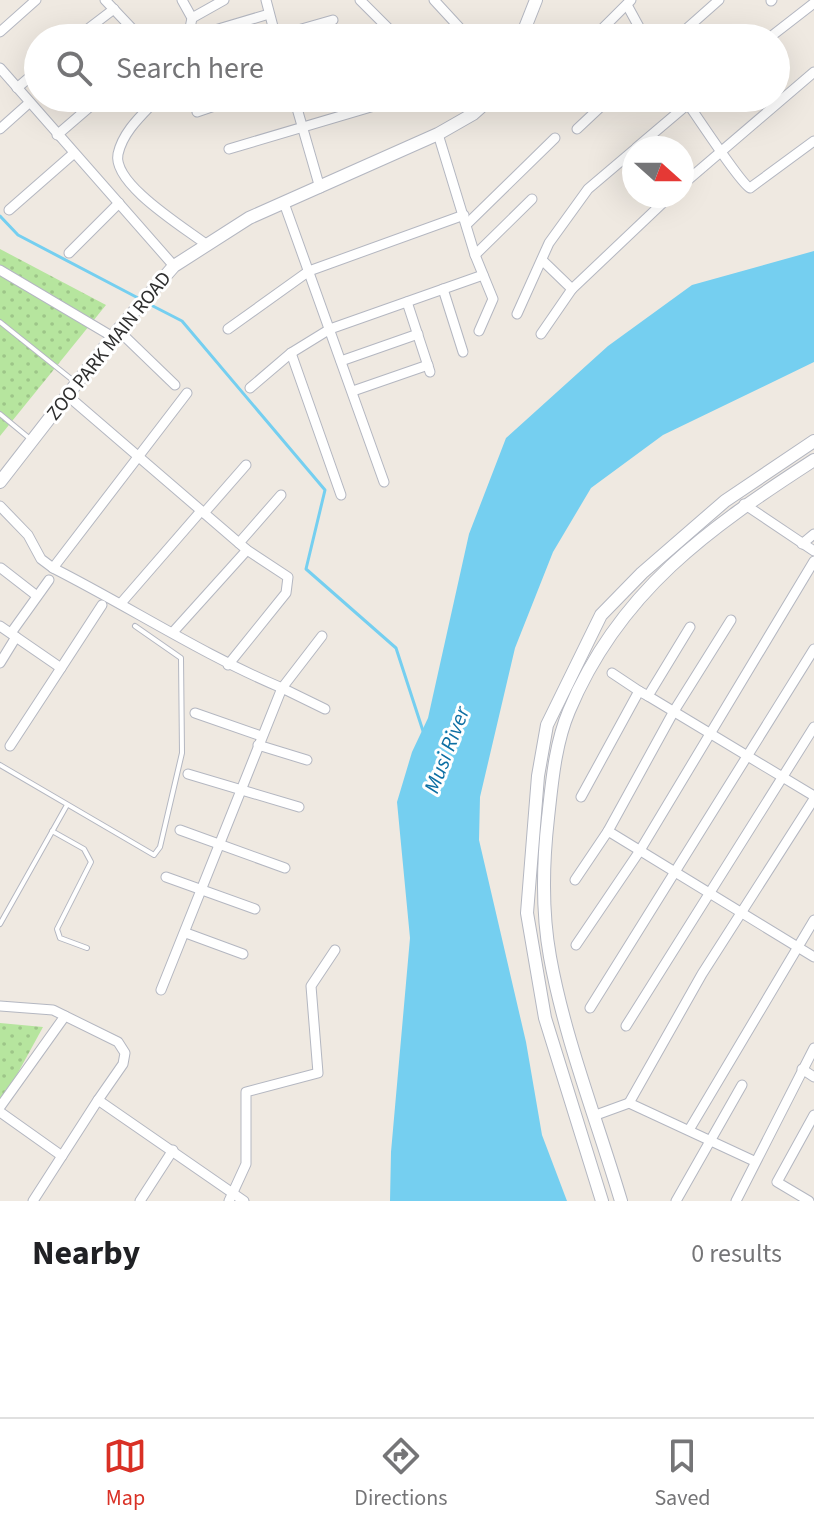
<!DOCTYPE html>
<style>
body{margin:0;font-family:"Source Sans 3",sans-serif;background:#f2f2f2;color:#202124}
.compass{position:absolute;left:622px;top:136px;width:72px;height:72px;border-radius:50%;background:#fff;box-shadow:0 8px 32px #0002;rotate:111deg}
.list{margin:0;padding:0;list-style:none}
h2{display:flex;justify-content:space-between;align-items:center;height:104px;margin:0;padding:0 32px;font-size:34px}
h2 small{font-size:26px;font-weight:400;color:#757577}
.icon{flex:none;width:44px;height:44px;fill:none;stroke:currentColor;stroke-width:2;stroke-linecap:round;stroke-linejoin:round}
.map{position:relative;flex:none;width:814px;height:1201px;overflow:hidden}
.search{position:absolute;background:#fff;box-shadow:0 8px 32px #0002;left:24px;right:24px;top:24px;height:88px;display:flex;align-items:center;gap:20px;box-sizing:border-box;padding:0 28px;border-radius:44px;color:#757577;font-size:30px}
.sheet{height:216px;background:#fff}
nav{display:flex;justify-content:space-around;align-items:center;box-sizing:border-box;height:112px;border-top:2px solid #e0e0e0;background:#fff;font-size:22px;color:#757577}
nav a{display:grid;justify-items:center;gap:4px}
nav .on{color:#d93025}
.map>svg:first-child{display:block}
.park{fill:url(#park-dots)}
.water{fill:#75cff0}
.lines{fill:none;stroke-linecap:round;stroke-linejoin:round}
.stream{stroke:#75cff0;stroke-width:3}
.lane-casing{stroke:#b4b7c1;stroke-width:6}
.street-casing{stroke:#b4b7c1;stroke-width:11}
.secondary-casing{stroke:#b4b7c1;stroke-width:14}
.lane{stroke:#fff;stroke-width:4}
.street{stroke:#fff;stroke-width:9}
.secondary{stroke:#fff;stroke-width:12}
.labels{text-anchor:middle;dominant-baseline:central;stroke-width:6;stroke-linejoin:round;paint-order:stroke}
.street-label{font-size:20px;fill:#2e2e2e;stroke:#fff}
.water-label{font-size:22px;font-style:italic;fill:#0d6fa3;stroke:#fff}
</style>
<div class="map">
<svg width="814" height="1201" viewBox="0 0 814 1201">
<defs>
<pattern id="park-dots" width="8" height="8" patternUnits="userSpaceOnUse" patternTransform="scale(2)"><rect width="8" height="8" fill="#b6e59e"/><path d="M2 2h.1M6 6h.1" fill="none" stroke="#9dc588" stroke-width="1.8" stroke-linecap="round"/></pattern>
</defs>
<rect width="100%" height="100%" fill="#efe9e1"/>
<g class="park">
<polygon points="0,249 106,305 0,436"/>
<polygon points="0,1023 43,1027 2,1102 0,1100"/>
</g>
<polygon class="water" points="814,251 814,362 663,435 591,488 553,552 515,648 480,797 479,840 526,1042 542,1135 567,1201 390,1201 391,1152 410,938 397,802 412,752 428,718 469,534 506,438 608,346 692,285"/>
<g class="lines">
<g class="stream">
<polyline points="0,216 18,235 140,299"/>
<polyline points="147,303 182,321 325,490 306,569 396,648 423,731"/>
</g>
<g class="lane-casing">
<g id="lane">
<polyline points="0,322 75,382"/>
<polyline points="0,414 29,438"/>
<polyline points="0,765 154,855 160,847 182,753 181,658 135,626"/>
<polyline points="52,831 84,849 91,862 57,929 60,938 87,948"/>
<polyline points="0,924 67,805"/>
</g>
</g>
<g class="street-casing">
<g id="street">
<polyline points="105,0 141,38"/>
<polyline points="182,0 192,18 188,38"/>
<polyline points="266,0 276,38"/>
<polyline points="360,0 398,38"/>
<polyline points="434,0 469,38"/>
<polyline points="771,1 772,0"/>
<polyline points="627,5 645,38"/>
<polyline points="192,18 224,0"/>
<polyline points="0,32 36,0"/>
<polyline points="76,38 114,9"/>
<polyline points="188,38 269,14"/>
<polyline points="270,38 333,20"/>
<polyline points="593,38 631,0"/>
<polyline points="676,38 719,0"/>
<polyline points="769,38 814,3"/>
<polyline points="0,68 174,266"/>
<polyline points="17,88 38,70"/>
<path d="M158,98C143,114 123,131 118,154C112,184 185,228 207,245"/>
<polyline points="294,98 320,188"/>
<polyline points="457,98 473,114"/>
<path d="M684,98C694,112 741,184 750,188L814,141"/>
<polyline points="197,112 238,98"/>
<polyline points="0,129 29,103"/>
<polyline points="577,129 610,98"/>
<polyline points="438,134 475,255 493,299 479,331"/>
<polyline points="57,135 100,98"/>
<polyline points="636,148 695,98"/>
<polyline points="229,149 381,104"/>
<polyline points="682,185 814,72"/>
<polyline points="284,203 384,482"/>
<polyline points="9,210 73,154"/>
<polyline points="467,224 555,138"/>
<polyline points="69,253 119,203"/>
<polyline points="475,255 532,199"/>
<polyline points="0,270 113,337"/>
<polyline points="443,289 463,352"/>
<polyline points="572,289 670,196"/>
<polyline points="407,302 430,372"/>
<polyline points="517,314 549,243 588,189 634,150"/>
<polyline points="228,329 309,271 464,215"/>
<polyline points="118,330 175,385"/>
<polyline points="541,334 572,289 542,260"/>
<polyline points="291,353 341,495"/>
<polyline points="341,361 418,334"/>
<polyline points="250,388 291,353 330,329 483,275"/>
<polyline points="353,391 428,365"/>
<polyline points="68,396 247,550 288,577 286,593 228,665"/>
<polyline points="744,504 814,551"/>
<polyline points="0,506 28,535 41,559 53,568"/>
<polyline points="204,513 246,465"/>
<polyline points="239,543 281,495"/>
<polyline points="802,544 814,534"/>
<polyline points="1,568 37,596"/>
<polyline points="122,602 201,511"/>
<polyline points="0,626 61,668 10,746"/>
<polyline points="174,631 247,550"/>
<polyline points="11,633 49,580"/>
<polyline points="322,636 282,688 325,709"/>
<polyline points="0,663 16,637"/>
<polyline points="61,668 102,605"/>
<polyline points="612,673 639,691"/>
<polyline points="648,696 814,796"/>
<polyline points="195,713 261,736"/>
<polyline points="258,745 307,760"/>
<polyline points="188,774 299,807"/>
<polyline points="581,797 639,691 648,696 690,627"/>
<polyline points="180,830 285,868"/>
<polyline points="608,831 674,711 731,620"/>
<polyline points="166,877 255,909"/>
<polyline points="575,880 608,831 814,957"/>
<polyline points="186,933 243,954"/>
<polyline points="576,945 639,852 814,561"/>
<path d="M161,990L282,688C203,655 130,607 53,568L187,393"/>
<polyline points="0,1006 53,1010 118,1042 125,1053 123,1064 98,1100 244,1201"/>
<polyline points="590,1008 814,649"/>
<polyline points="626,1026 814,727"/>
<polyline points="802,1069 814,1077"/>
<polyline points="629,1103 702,974 814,799"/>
<polyline points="0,1107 65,1016"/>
<polyline points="0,1112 62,1156"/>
<polyline points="596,1115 629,1103 754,1161"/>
<polyline points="689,1130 814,920"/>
<polyline points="33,1201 98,1100"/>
<polyline points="140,1201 173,1150"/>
<polyline points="229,1201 246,1164 246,1092 318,1073 311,986 335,950"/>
<polyline points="676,1201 742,1085"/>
<polyline points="736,1201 814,1048"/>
<polyline points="809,1201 777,1182 814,1115"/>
</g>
</g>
<g class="secondary-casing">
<g id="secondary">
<polyline points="521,38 536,0"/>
<polyline points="0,482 118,330 174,266 249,218 438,134 473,114 491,98"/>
<polyline points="602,1201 545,1018 527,913 538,776 547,725 601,615 642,573 725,501 814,441"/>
<path d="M621,1201C597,1120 565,1040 550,957C542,913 543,862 548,818C552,782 555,744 569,711C619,591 709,528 814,460"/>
</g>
</g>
<use href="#lane" class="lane"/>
<use href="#street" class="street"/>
<use href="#secondary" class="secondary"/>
</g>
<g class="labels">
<g class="street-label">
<text transform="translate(109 346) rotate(-51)">ZOO PARK MAIN ROAD</text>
</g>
<g class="water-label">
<text transform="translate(447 750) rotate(-69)">Musi River</text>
</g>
</g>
</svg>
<svg class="compass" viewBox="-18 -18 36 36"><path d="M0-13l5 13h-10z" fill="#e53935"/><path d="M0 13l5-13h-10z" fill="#757577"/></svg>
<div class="search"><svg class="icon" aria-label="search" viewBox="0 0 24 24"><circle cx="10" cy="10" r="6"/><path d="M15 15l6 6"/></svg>Search here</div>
</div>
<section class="sheet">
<h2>Nearby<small>0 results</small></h2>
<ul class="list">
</ul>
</section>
<nav>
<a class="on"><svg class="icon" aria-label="map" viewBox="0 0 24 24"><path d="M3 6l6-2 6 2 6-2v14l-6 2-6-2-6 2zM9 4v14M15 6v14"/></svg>Map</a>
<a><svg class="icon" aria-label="directions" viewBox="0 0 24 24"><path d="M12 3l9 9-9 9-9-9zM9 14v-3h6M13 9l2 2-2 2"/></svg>Directions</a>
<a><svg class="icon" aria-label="saved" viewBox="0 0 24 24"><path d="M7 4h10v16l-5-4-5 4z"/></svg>Saved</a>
</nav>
